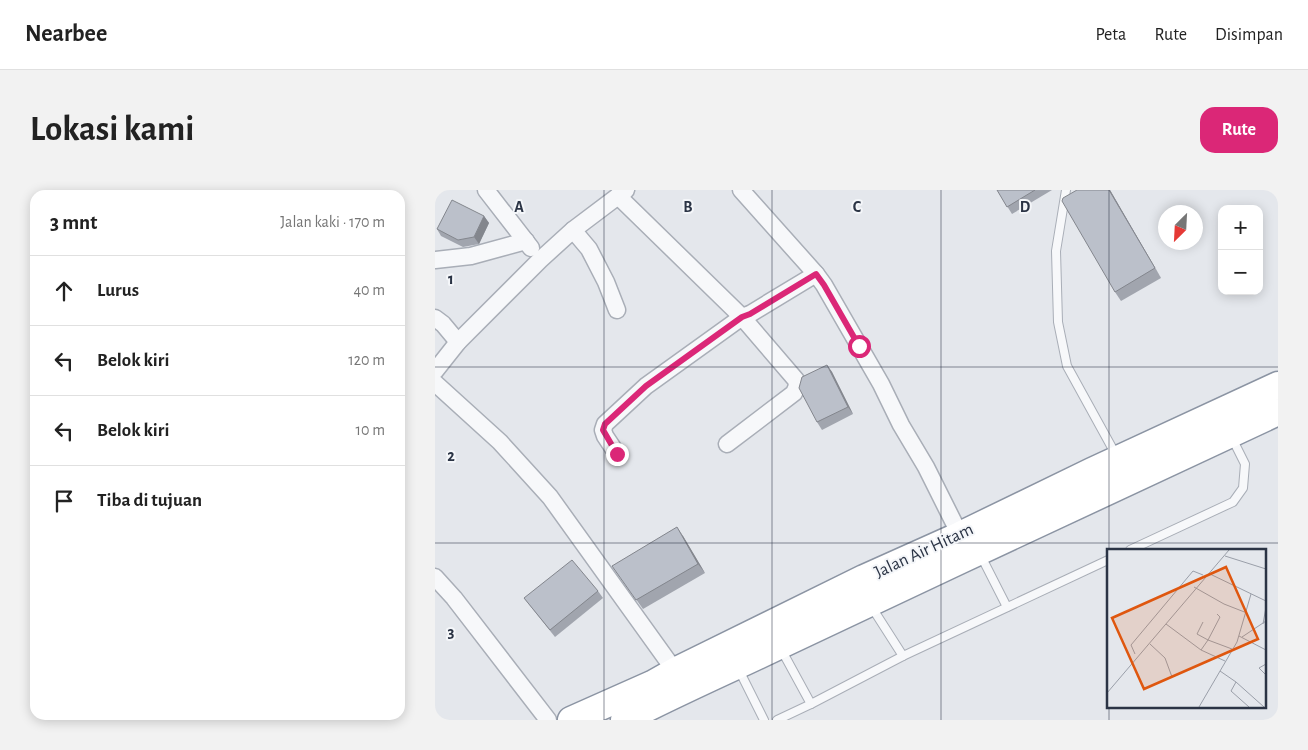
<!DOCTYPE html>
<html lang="id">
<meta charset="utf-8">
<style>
body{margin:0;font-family:"Alegreya Sans",sans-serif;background:#f2f2f2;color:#222}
.controls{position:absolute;right:15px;top:15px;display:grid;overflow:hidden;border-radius:10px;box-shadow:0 2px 12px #0003}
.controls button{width:45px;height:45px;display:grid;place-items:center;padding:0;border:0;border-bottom:1px solid #e0e0e0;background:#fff;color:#222;font:25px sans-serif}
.compass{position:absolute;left:723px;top:15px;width:45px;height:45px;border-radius:50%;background:#fff;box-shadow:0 2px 12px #0003;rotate:204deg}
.stop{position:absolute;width:15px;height:15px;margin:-11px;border:4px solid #db2777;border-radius:50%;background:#fff}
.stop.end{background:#db2777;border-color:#fff;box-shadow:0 1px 5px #0008}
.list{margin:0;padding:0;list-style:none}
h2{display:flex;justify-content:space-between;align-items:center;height:65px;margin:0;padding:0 20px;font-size:21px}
h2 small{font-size:16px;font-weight:400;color:#767676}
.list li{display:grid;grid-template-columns:32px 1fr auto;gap:15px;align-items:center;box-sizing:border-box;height:70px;padding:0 20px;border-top:1px solid #e0e0e0}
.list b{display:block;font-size:19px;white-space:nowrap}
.list em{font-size:16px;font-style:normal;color:#767676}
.icon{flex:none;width:28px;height:28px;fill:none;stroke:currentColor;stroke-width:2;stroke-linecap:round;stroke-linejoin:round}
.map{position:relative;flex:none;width:843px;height:530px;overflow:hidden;border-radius:15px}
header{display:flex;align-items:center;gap:30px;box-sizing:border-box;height:70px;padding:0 25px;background:#fff;border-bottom:1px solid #e0e0e0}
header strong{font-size:24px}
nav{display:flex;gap:28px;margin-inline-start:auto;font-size:18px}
.intro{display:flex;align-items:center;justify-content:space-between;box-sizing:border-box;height:120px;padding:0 30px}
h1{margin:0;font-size:35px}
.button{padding:12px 22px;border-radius:15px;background:#db2777;color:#fff;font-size:18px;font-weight:700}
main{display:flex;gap:30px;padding:0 30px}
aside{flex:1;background:#fff;border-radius:15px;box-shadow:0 2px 12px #0003}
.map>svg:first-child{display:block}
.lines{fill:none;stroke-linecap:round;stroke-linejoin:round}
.service-casing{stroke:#a9aeb7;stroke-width:10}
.minor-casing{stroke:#a9aeb7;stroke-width:19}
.trunk-casing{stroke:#8b94a3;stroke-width:29}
.service{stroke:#f7f8fa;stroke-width:8}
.minor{stroke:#f7f8fa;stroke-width:16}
.trunk{stroke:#fff;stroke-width:26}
.wall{fill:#a1a5ae}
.shaded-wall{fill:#83868d}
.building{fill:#bbc0ca;stroke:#83868d}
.route{stroke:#db2777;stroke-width:6}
.grid{fill:none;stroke:#2b3445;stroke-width:1;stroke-opacity:0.55}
.labels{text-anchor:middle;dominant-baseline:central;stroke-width:4;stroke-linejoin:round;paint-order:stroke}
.street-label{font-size:18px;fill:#2b3445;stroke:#f4f6f9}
.inset-road{fill:none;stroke:#9a9fa9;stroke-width:1}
.view{fill:#df570f;fill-opacity:0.15;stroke:#df570f;stroke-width:2.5}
.inset-edge{fill:none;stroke:#2b3445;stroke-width:2.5}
.grid-label{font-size:16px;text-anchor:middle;font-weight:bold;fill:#2b3445;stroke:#f4f6f9;stroke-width:4;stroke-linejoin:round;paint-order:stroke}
</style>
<header>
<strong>Nearbee</strong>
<nav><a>Peta</a><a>Rute</a><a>Disimpan</a></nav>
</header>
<div class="intro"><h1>Lokasi kami</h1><a class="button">Rute</a></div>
<main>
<aside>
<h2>3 mnt<small>Jalan kaki · 170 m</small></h2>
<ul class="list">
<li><svg class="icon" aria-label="ahead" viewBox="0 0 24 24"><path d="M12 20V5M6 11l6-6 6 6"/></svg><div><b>Lurus</b></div><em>40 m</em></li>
<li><svg class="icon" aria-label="left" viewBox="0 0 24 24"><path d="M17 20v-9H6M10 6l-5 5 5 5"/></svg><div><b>Belok kiri</b></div><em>120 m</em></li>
<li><svg class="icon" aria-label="left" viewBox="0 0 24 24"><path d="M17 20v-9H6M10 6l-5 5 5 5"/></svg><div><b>Belok kiri</b></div><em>10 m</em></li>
<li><svg class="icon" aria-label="arrive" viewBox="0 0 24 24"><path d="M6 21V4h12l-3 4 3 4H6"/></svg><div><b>Tiba di tujuan</b></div></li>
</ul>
</aside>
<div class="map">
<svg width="843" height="530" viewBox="0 0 843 530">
<rect width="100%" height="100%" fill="#e4e7ec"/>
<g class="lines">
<g class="service-casing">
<g id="service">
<polyline points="631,0 621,61 623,132 632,176 681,265"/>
<polyline points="695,360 798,312 808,298 810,274 797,248"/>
<polyline points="546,366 572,417"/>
<polyline points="436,416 468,466"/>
<polyline points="346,459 376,514"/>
<polyline points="303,478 329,530"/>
<polyline points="342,530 376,514 468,466 673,370"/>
</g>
</g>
<g class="minor-casing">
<g id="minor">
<polyline points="51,0 96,58"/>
<polyline points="306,0 381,84"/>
<polyline points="183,6 307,127 315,124 381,84 389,95 446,194 466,235 491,277 525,345"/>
<polyline points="138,40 154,59 171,92 182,120"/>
<polyline points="0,70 36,66 91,51"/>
<polyline points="0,128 8,134 23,152"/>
<polyline points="0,181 23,152 105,70 138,40 191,0"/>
<polyline points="0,193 65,252 115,307 245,488"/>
<polyline points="182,264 170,246 168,240 170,234 211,196 307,127 361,190 362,196 359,203 292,254"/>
<polyline points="0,387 19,408 113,530"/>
</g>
</g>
<g class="trunk-casing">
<g id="trunk">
<polyline points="136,530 217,494 240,481 429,388 525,345 657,281 843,195"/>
<path d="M189,530C241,503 294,480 346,455C511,376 678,300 843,222"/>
</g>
</g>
<use href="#service" class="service"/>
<use href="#minor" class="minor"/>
<use href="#trunk" class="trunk"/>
</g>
<g class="wall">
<polygon points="562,0 617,0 577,24"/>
<polygon points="675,0 726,88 686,111 680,102"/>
<polygon points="49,26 54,33 44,54 28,57 6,46 2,39"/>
<polygon points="392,175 397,182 418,224 387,240 382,232"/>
<polygon points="248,346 270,383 208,419 177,376"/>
<polygon points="163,401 168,408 120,447 89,408"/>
</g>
<g class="shaded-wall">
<polygon points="674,0 675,0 726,88 720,78"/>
<polygon points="49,26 54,33 44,54 39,47"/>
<polygon points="392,175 397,182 418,224 413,217"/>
<polygon points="242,337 248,346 270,383 263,374"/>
</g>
<g class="building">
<polygon points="562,0 600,0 572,17"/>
<polygon points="642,0 674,0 720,78 680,102 627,11 628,8"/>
<polygon points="17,10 49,26 39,47 23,50 2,39"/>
<polygon points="392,175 413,217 382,232 364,198 367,187"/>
<polygon points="242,337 263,374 201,410 177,376"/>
<polygon points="137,370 163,401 115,440 89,408"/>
</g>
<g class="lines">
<polyline class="route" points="182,264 168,240 170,234 211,196 307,127 315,124 381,84 389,95 424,156"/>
</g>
<path class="grid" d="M169,0V530M337,0V530M506,0V530M674,0V360M0,177H843M0,353H843M674,516V530"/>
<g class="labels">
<g class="street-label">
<text transform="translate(489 361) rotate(-25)">Jalan Air Hitam</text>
</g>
</g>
<g transform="translate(672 359)">
<rect width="159" height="159" fill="#e4e7ec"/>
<path class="inset-road" d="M118,7L159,20M103,25L159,52M87,38L117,55L140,64M96,73L90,85L101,91L113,68L110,65M59,75L94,101L101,91L125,100M156,75L159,58M132,87L159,101M135,88L159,72M43,95L58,109L65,128M94,101L118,112M28,105L24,96L86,22L96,26M159,115L152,119L159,126M113,122L129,133L124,142L142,158M129,133L157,158M0,144L122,1M92,158L130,93L144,45"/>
<path class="view" d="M119,18L151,90L37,140L5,69Z"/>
<rect width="159" height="159" class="inset-edge"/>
</g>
<g class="grid-label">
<text x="84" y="22">A</text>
<text x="253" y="22">B</text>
<text x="422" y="22">C</text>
<text x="590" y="22">D</text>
<text x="16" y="94">1</text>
<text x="16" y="271">2</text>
<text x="16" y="447">3</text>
</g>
</svg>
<div class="controls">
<button>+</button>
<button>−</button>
</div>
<svg class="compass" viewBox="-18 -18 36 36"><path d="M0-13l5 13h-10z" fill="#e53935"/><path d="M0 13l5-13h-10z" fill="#767676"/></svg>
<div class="stop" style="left:424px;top:156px"></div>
<div class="stop end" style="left:182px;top:264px"></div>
</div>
</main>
